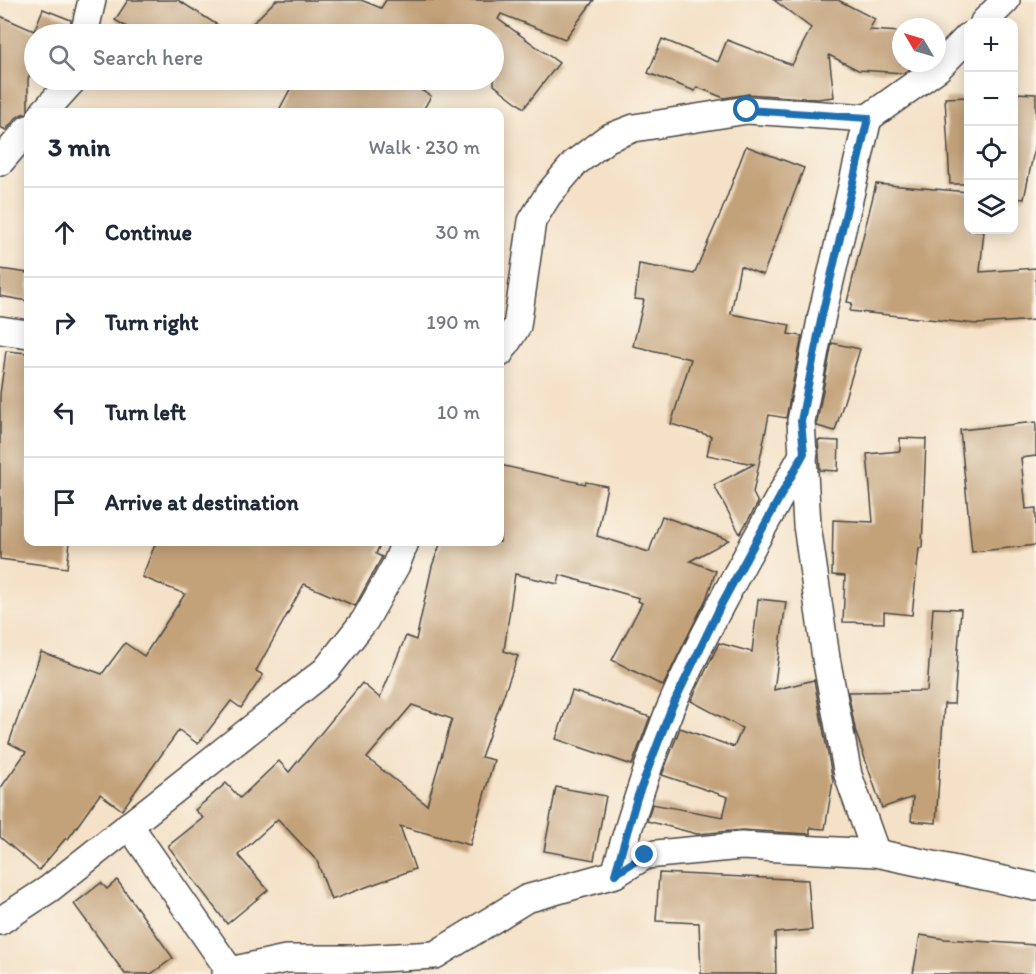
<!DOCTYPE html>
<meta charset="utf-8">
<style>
body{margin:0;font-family:Itim,sans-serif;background:#f2f2f3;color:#1f2937}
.controls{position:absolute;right:18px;top:18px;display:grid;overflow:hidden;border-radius:12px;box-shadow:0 3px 15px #0003}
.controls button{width:54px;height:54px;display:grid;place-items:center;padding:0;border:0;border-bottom:2px solid #e0e1e3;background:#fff;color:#1f2937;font:30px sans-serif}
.compass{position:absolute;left:892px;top:18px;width:54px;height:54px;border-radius:50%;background:#fff;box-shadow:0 3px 15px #0003;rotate:308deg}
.stop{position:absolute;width:18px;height:18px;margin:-14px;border:4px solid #1f6fb2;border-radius:50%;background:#fff}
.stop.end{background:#1f6fb2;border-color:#fff;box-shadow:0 2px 6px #0008}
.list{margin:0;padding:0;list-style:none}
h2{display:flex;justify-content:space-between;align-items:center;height:78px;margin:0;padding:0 24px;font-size:26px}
h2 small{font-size:20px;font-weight:400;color:#747a83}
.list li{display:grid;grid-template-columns:39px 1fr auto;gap:18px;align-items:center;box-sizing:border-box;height:90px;padding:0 24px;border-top:2px solid #e0e1e3}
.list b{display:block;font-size:22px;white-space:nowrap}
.list em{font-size:20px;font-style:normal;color:#747a83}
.icon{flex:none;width:33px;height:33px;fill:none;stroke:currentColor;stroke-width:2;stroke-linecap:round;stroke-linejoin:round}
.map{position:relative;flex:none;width:1036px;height:974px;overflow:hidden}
.search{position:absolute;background:#fff;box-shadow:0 3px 15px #0003;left:24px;top:24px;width:480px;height:66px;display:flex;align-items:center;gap:15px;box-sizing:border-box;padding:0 21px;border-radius:33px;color:#747a83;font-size:22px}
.panel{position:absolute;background:#fff;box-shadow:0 3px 15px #0003;left:24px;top:108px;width:480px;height:438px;border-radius:12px}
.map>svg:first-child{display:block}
.building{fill:#c3a27a;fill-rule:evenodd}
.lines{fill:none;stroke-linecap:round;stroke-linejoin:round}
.minor-casing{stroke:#494642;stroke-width:30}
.minor{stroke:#fff;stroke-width:27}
.route{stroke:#1f6fb2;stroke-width:8}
</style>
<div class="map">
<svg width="1036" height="974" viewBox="0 0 1036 974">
<rect width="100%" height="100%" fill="#fbf7ec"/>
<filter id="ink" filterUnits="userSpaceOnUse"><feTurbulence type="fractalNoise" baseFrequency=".0167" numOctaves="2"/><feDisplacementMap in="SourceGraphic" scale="12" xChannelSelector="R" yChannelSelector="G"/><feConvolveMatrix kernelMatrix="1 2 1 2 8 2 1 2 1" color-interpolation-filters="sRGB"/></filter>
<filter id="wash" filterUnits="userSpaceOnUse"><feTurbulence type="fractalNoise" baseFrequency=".008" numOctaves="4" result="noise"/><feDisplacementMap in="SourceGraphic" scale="24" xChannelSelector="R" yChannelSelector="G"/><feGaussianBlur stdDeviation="1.35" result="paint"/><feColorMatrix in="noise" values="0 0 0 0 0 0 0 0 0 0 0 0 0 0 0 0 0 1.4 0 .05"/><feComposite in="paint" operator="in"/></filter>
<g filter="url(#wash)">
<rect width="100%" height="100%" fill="#f4e1c7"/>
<g id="blocks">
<g class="building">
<polygon points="128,0 178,0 232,34 138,34 115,20"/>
<polygon points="276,0 361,0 381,8 386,0 594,0 565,39 501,14 498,19 559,63 524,108 494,85 494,34 242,34"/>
<polygon points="774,0 838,0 875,19 869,30 901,32 901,63 918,63 904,73 858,70 829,55 834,97 817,99 748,94 724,98 697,87 695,91 648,73 662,39 718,62 727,40 792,65 811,28"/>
<polygon points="43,9 71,20 69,34 34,34 34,65 28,79 28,114 22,114 16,118 6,130 0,127 0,16 34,31"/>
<polygon points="295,80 416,80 414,86 431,96 422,112 278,112"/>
<polygon points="1014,93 1036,94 1036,141 1024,199 1014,198"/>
<polygon points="969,97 969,184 950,184 945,98"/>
<polygon points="746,146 804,168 763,275 740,266 731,314 790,325 788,334 802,336 786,418 769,415 753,493 758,503 740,534 714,485 754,464 707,455 711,436 671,424 691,359 633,346 644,300 635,299 639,264 694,274 722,210"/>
<polygon points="876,184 969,192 969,230 984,230 980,272 1036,268 1036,320 977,324 850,311 852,303 847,302"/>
<polygon points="0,269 28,273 28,301 0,296"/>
<polygon points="832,343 860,349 835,431 817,426 817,422"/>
<polygon points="6,351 28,353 28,542 70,542 67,568 0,559 0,394"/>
<polygon points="1036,422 1036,456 1021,458 1026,509 1036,508 1036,545 972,552 960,430"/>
<polygon points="900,438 926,439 922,548 919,548 912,615 884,612 884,623 843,622 845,576 832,575 833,520 873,522 867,454 900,451"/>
<polygon points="818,440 839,441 838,471 820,470"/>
<path d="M500,465L585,484L586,482L607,486L597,536L649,552L662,516L729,540L690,561L716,571L706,599L663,686L612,660L642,603L638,601L639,598L560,575L558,584L515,574L504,651L518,656L481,757L494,760L470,845L400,826L415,869L331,900L317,861L278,819L238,855L268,890L227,924L168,846L203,818L195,810L226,783L240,798L279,761L289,772L362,683L380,698L406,636L416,640L432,566L441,542H500ZM412,705L452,719L427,805L367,758Z"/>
<polygon points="156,542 381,542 376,554 382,557 355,606 304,584 256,671 263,675 241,708 231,701 198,744 179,730 122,810 100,794 68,839 66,838 39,870 0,837 0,789 26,752 9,743 41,652 102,674 125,643 144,656 185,594 142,577"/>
<polygon points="758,599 786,602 774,690 814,680 833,781 825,829 810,828 810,834 742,830 697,834 647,821 652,804 723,817 728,797 662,775 680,728 734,747 742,728 691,701 719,643 752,652"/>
<polygon points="933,608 961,609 954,704 944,704 936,823 911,821 913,797 882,808 856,733 848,692 927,691"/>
<polygon points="572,691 650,717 632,765 556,739"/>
<polygon points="556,787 606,796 594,860 544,851"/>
<polygon points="659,873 808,880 812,930 775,933 776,974 701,974 699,923 656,921"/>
<polygon points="117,880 173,958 151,974 125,974 74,904 101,883 107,889"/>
<polygon points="920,935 945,939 1036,945 1036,974 913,974"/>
</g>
</g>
</g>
<g filter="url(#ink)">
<use href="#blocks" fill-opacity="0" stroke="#494642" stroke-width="1.5"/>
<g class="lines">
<g class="minor-casing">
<g id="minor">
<polyline points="984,22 1006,0"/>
<polyline points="84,34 92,0"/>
<polyline points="44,112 73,80"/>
<polyline points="868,118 822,315 801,421 807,525 826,658 848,775 876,853"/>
<polyline points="0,162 28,129"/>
<polyline points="0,330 28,334"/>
<polyline points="500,353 517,326 532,221 548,195 575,163 608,138 634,128 747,110 868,118 938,68 968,37"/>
<polyline points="129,825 230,971"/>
<path d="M615,874C631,818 648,763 670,709C708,621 758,537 804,453"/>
<polyline points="0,921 49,889 326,670 365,620 396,565 405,542"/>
<polyline points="226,974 230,971 286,959 361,959 435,955 526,899 615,874 646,855 741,846 876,853 1036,887"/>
</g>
</g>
<use href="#minor" class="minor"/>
</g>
</g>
<g class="lines" filter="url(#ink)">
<polyline class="route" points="645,855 615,874 637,798 671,709 722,603 804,453 801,421 822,315 868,118 747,110"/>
</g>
</svg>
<div class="controls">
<button>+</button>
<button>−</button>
<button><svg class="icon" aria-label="locate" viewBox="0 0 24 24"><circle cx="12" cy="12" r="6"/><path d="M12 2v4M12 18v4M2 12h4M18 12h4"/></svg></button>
<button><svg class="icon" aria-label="layers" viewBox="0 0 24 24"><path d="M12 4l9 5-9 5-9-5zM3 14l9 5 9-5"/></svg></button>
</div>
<svg class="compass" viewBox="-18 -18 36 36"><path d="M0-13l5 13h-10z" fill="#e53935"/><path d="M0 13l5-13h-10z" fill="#747a83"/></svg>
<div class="stop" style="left:747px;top:110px"></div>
<div class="stop end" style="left:645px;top:855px"></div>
<div class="search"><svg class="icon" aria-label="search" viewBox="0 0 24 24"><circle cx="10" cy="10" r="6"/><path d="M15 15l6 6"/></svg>Search here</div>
<section class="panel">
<h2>3 min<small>Walk · 230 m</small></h2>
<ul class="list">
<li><svg class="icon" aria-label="ahead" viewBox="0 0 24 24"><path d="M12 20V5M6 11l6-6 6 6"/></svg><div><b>Continue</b></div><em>30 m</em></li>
<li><svg class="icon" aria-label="right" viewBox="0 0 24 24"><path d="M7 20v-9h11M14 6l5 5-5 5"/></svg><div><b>Turn right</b></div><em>190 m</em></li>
<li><svg class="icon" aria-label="left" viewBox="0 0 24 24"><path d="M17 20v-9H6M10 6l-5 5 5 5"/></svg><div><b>Turn left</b></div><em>10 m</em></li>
<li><svg class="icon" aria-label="arrive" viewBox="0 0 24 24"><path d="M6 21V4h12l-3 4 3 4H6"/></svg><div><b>Arrive at destination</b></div></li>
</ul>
</section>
</div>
